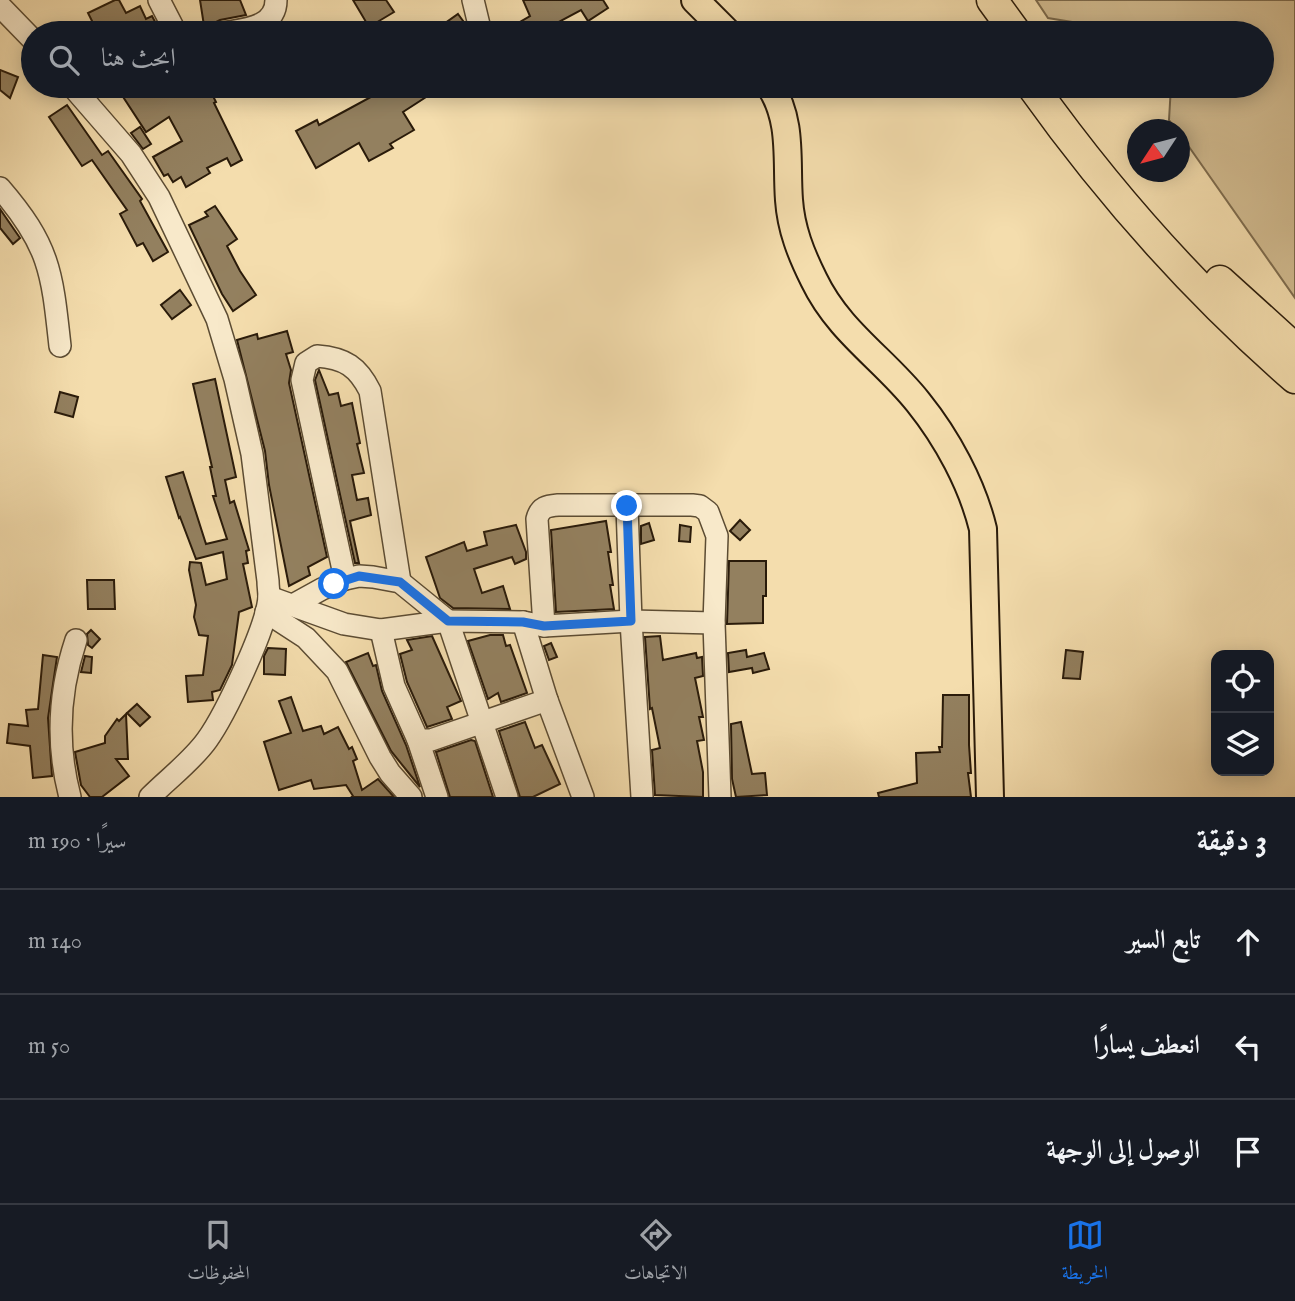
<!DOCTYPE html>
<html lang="ar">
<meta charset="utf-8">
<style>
body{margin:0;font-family:"IM FELL English",Amiri,serif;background:#20242c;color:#f1f3f6;direction:rtl}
.controls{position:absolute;right:21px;bottom:21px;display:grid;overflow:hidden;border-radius:14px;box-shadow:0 4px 18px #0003}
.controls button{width:63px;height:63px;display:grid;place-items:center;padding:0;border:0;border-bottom:2px solid #363941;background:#171b24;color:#f1f3f6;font:35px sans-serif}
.compass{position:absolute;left:1127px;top:119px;width:63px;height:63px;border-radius:50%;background:#171b24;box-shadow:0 4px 18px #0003;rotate:234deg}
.stop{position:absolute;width:21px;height:21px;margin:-16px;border:5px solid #1a73e8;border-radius:50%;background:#fff}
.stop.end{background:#1a73e8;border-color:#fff;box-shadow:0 2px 7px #0008}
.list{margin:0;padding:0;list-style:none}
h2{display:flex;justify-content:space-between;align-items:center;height:91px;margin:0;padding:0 28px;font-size:30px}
h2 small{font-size:23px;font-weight:400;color:#9ea1a6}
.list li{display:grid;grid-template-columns:46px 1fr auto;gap:21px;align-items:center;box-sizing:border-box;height:105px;padding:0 28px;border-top:2px solid #363941}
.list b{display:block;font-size:26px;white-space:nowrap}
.list em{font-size:23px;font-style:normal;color:#9ea1a6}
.icon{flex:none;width:38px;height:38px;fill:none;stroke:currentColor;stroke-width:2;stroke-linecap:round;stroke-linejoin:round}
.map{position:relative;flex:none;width:1295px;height:797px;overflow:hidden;direction:ltr}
.search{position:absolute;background:#171b24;box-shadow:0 4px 18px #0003;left:21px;right:21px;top:21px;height:77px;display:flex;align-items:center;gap:18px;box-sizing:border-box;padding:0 24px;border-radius:38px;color:#9ea1a6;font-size:26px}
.sheet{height:406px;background:#171b24}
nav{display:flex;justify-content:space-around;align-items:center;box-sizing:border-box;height:98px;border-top:2px solid #363941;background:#171b24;font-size:19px;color:#9ea1a6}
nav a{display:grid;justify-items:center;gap:4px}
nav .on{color:#1a73e8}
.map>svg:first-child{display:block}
.green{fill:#d2bc91;stroke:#7e6c4e;stroke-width:2}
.building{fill:#93805f;stroke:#2a1b0a;stroke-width:2}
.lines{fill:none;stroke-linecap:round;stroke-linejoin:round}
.minor-casing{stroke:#5c4c33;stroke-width:24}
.major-casing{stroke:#2a1b0a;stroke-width:30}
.highway-casing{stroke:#2a1b0a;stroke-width:33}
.minor{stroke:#f8e9ca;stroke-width:21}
.major{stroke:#f4ddad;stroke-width:26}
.highway{stroke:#f4ddad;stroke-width:30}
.route{stroke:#1a73e8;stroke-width:9}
</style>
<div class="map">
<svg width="1295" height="797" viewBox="0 0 1295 797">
<rect width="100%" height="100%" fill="#f4ddad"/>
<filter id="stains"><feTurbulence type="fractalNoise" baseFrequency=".00286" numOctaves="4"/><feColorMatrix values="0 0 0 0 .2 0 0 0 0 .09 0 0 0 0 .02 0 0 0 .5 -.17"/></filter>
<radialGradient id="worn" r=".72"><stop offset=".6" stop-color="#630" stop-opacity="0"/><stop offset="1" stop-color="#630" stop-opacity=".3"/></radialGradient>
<polygon class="green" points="1036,0 1295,0 1295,298 1180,134 1180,130 1176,129 1169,120 1171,86 1262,86 1262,33 1110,33 1108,28 1048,18"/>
<g class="building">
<polygon points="115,0 119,0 126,13 140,6 146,19 152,16 161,33 98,33 88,13"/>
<polygon points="200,0 240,0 246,15 220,20 214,23 210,31 205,32"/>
<polygon points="353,0 386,0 394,12 369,27"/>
<polygon points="523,0 603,0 608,8 588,21 581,10 551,26 556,33 501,33 530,16"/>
<polygon points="458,14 466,25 454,33 431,33"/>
<polygon points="0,70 18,77 10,98 0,90"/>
<polygon points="116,86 208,86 216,102 214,103 242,160 231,166 227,158 207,168 210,173 186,187 181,177 173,182 168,174 164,176 153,157 182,141 169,117 146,132"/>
<polygon points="378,86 443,86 403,112 414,130 390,144 393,148 369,161 359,143 316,168 296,131 317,120 319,125 345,111 382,91"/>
<polygon points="67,105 102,155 108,151 142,199 140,201 168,252 153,261 143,243 137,246 120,214 127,210 92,160 82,166 49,117"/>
<polygon points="140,127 151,144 143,149 131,133"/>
<polygon points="215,206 237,239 227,246 240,271 256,295 233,311 222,294 189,225 208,216 205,212"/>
<polygon points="0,209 20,238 13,244 0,228"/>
<polygon points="180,290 191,305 172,319 161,305"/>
<polygon points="287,331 293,352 286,354 291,370 289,383 327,557 308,567 310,575 289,586 269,485 265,451 237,340 257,334 258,339"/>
<polygon points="319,370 329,395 338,393 341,406 352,403 360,443 357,444 364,473 352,475 357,500 368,498 371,515 350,521 359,563 355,563 315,380"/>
<polygon points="215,379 236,477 225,480 230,503 234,501 249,550 246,551 248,563 243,564 252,607 239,612 232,665 220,690 212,692 213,700 188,702 186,676 203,675 208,636 199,635 194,617 196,605 189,570 190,562 201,563 206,585 227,579 223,552 196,559 180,517 179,518 166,477 183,472 206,544 227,539 213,496 216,496 210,467 212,467 193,384"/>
<polygon points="60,392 78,397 73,417 55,412"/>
<polygon points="740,520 750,530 740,540 730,531"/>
<polygon points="606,521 611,552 608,552 613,585 610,585 614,609 556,612 551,530"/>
<polygon points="649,523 654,540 641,544 641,526"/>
<polygon points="516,525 526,552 526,559 515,564 512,557 474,569 482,593 503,586 510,609 453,608 440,598 426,557 464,542 467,551 487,545 484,532"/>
<polygon points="680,525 691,527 690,542 679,541"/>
<polygon points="729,561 766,561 766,596 763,596 763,623 727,624"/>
<polygon points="87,580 114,580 115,609 88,609"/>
<polygon points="91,630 100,639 92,648 88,645 87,634"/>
<polygon points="490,635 503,635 506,646 510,645 527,693 501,702 498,693 488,699 468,641"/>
<polygon points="432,636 461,701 447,707 452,719 427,727 407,682 400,654 412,650 407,640"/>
<polygon points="660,636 663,660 696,653 697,658 702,657 703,676 695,678 703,717 699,717 704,740 697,741 703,772 703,797 655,795 652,750 660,748 652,708 650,709 645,637"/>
<polygon points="551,643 557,657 549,660 544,646"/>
<polygon points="268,648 286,649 285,675 264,674 264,656"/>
<polygon points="746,650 747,657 764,653 769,669 753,673 752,668 729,672 728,653"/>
<polygon points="1066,650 1083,652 1080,679 1063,678"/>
<polygon points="368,653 373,666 376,665 382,691 406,745 420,787 391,751 346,662"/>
<polygon points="43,655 57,657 48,718 52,776 33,778 30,746 7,743 9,724 28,726 26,710 38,709"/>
<polygon points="85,656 92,657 91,673 81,672"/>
<polygon points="943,695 969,695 969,745 971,773 968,773 971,797 879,797 878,793 917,783 916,753 940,752 939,747 942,747"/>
<polygon points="291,697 303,731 321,726 324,734 338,727 349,749 352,747 357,759 353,761 362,790 378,779 394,797 351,797 353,796 346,785 314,789 311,780 279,790 264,742 291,733 279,701"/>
<polygon points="137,704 150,717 140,726 127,713"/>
<polygon points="126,714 128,759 116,759 129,776 102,797 90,797 81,785 75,752 105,743 105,736 117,719 119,721"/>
<polygon points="525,722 535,748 542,745 560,784 533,797 520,797 499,731"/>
<polygon points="741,722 752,774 765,773 767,795 736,797 732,779 731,724"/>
<polygon points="471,740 475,741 493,797 450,797 436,752"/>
</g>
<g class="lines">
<g class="minor-casing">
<g id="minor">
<polyline points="159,0 176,33"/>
<polyline points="473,0 481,33"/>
<polyline points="0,6 33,40"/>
<path d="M223,33C244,29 276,28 276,0"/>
<path d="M72,86L131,154L159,197L217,319L235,379L252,454L268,581C268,586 269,592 269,597C267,627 225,715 207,740C192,761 169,778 150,797"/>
<path d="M0,188C50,246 52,272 60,346"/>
<polyline points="627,506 631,621 642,797"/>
<path d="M345,579L302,380L306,363L317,356C345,358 358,367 370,391L400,582"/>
<polyline points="269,597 344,624 381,630 448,621 523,622 544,626 631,621 714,623"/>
<polyline points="293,605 322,589 345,579 359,576 373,577 400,582 448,621 507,797"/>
<polyline points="266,612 306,638 337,671 380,757 390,773 411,797"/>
<polyline points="523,622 547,700 583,797"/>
<path d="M544,626L537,519C540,507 547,506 558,505H692L700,506L708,512L717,536L714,623L720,797"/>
<polyline points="381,630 394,686 418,740 431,740 547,700"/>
<polyline points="418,740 437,797"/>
<path d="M70,797C56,744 59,691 76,640"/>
</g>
</g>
<g class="major-casing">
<g id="major">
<polyline points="695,0 728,33"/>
<path d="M770,86C793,121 786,161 789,200C791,229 801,254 814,280C839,332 884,359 918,402C947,438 972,484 983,529L990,797"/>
</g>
</g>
<g class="highway-casing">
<g id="highway">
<polyline points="992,0 1016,33"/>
<path d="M1032,86C1109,194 1194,290 1295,378"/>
<polyline points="1220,281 1295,349"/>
</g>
</g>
<use href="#minor" class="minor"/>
<use href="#major" class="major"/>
<use href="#highway" class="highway"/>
</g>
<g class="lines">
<polyline class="route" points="334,584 359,576 400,582 448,621 523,622 544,626 631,621 627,506"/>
</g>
<rect width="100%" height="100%" filter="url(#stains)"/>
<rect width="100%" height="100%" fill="url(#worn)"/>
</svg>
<div class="controls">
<button><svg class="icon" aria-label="locate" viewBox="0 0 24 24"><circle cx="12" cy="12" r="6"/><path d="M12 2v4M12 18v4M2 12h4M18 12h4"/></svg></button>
<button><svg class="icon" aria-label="layers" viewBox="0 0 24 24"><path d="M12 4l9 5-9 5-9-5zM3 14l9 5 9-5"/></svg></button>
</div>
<svg class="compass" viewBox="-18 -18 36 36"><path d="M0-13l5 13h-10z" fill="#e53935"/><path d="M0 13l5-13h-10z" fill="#9ea1a6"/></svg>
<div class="stop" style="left:334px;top:584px"></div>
<div class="stop end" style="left:627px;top:506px"></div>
<div class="search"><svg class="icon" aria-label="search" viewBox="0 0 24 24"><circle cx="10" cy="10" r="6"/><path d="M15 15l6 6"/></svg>ابحث هنا</div>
</div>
<section class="sheet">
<h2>3 دقيقة<small>سيرًا · 190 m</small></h2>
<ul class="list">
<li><svg class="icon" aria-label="ahead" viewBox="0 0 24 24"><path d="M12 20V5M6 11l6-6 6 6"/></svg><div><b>تابع السير</b></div><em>140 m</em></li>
<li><svg class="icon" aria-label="left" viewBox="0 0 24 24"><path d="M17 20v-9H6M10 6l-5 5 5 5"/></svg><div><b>انعطف يسارًا</b></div><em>50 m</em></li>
<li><svg class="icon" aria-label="arrive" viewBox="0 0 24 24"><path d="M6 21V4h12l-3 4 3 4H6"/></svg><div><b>الوصول إلى الوجهة</b></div></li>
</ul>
</section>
<nav>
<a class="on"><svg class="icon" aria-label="map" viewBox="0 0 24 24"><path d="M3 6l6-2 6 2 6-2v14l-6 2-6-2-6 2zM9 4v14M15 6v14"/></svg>الخريطة</a>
<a><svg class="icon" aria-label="directions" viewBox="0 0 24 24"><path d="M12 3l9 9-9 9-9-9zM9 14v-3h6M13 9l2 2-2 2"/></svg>الاتجاهات</a>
<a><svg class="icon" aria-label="saved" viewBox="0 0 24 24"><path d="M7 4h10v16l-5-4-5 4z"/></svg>المحفوظات</a>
</nav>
